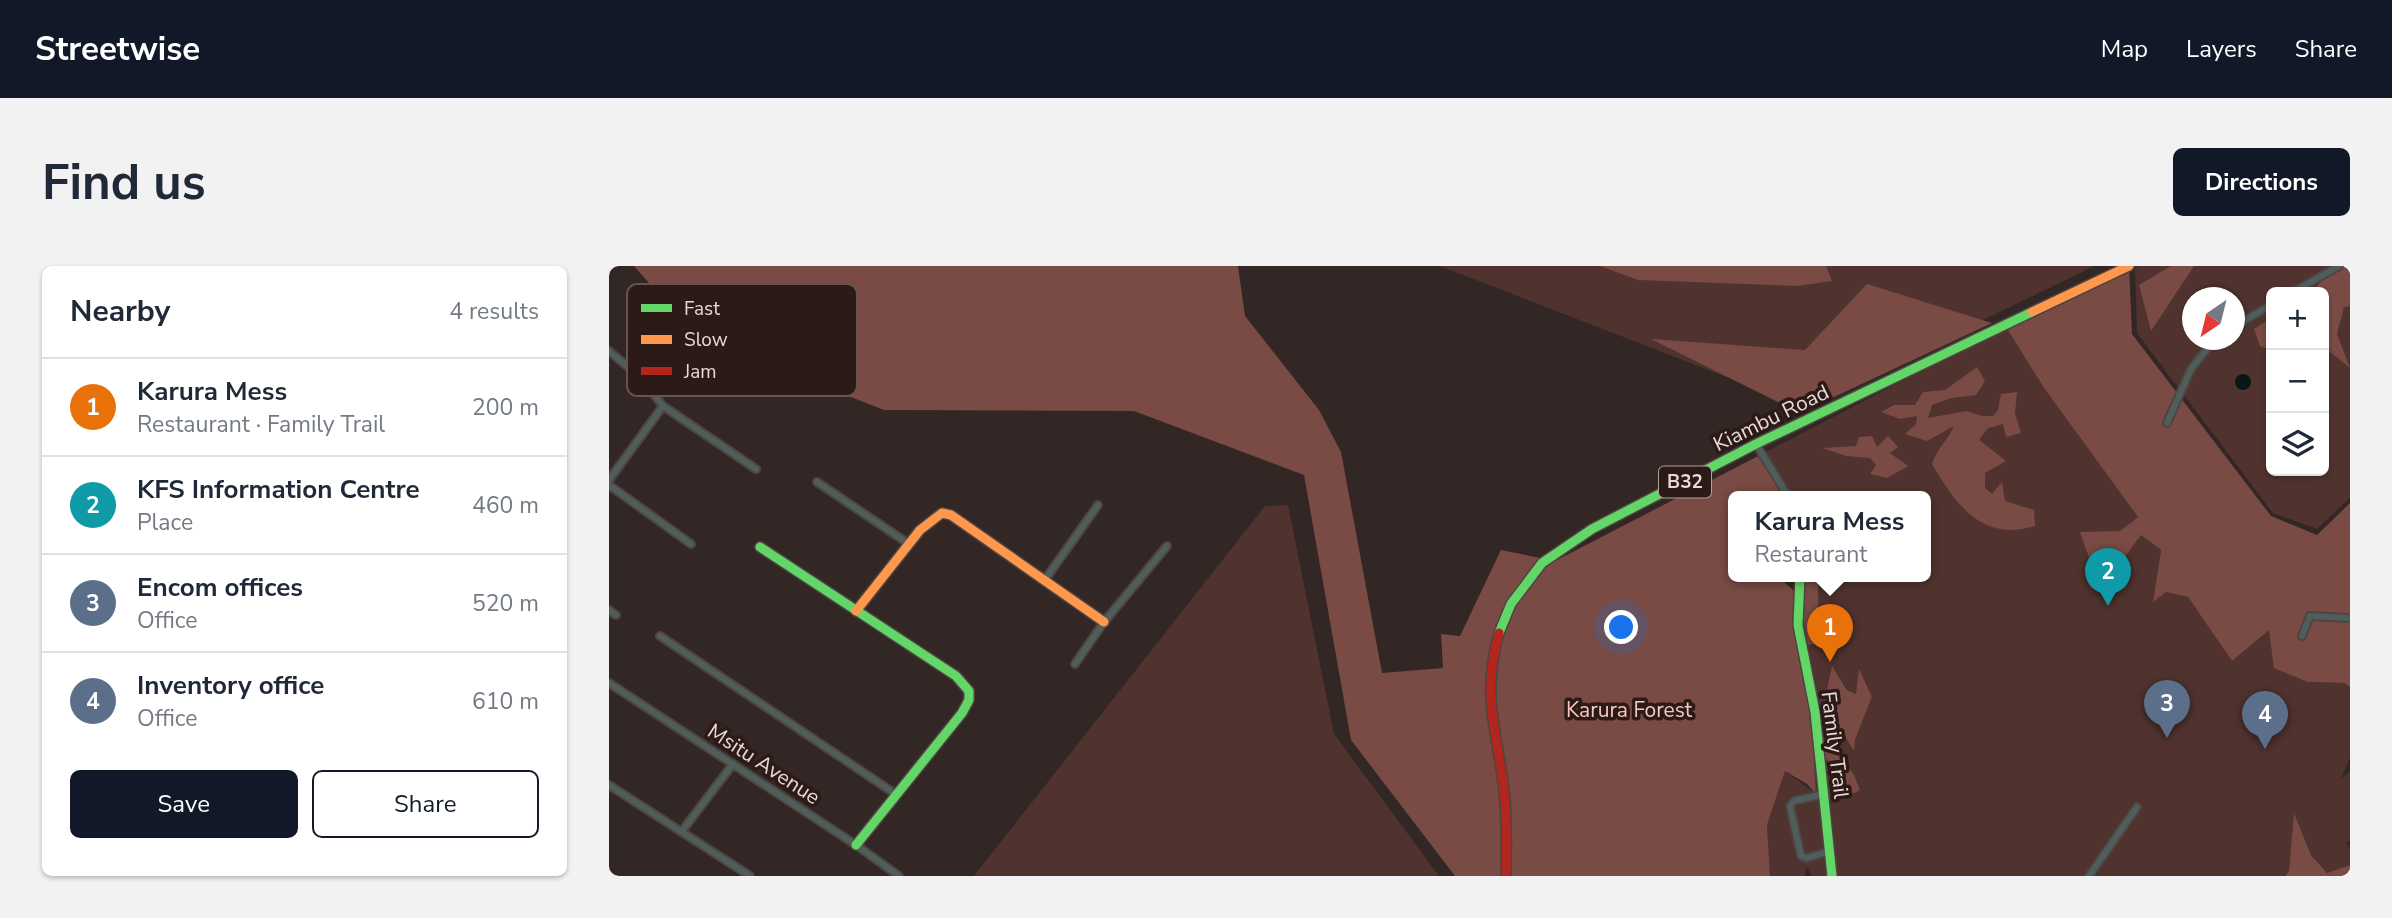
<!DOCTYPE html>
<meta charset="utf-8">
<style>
body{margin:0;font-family:"Nunito Sans",sans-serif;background:#f2f2f3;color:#1f2937}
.controls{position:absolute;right:21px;top:21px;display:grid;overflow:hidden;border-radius:10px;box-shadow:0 2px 5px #0004}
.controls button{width:63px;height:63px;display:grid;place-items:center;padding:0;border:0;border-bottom:2px solid #e0e1e3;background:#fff;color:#1f2937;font:35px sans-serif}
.compass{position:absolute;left:1573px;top:21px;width:63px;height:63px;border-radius:50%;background:#fff;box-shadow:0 2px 5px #0004;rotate:215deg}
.you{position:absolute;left:1013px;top:362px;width:24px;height:24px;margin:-18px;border:5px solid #fff;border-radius:50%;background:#1a73e8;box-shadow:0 0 0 10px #1a73e833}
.badge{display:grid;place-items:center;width:46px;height:46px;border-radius:50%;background:#111827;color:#fff;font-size:23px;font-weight:700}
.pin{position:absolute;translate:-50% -58px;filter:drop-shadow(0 2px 4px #0008)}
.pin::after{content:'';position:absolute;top:37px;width:24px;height:21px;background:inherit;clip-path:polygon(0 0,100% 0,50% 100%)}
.popup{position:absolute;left:1119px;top:225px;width:203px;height:91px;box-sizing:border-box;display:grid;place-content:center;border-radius:10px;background:#fff;filter:drop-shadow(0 2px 5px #0005);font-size:23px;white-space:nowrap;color:#747a83}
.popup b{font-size:26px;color:#1f2937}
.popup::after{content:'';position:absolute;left:50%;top:100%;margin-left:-14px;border:14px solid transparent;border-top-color:#fff}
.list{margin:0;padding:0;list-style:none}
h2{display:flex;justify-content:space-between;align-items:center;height:91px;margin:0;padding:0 28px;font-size:30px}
h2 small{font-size:23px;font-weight:400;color:#747a83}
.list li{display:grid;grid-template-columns:46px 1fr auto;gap:21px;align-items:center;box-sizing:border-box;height:98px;padding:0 28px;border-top:2px solid #e0e1e3}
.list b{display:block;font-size:26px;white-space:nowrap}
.list p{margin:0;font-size:23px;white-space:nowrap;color:#747a83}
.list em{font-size:23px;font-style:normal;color:#747a83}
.actions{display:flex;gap:14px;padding:21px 28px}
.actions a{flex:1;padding:16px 0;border:2px solid #111827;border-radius:10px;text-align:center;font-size:24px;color:#111827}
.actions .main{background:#111827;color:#fff}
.icon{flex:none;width:38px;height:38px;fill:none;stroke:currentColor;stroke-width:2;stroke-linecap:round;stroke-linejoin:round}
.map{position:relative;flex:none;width:1741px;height:610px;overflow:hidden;border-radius:10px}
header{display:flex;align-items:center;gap:42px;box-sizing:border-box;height:98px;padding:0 35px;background:#111827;color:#fff}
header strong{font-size:33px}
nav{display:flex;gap:38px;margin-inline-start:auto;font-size:24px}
.intro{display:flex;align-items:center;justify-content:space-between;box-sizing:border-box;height:168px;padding:0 42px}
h1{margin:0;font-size:49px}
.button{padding:18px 32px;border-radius:10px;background:#111827;color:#fff;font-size:24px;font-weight:700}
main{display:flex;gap:42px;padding:0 42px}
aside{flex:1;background:#fff;border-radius:10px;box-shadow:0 2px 5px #0004}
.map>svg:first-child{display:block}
.green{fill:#50332f;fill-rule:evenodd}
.forest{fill:#794b44}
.water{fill:#071816}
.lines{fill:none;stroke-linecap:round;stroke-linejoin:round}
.street-casing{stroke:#4e4442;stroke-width:10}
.fast-casing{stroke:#4e4442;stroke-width:12}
.slow-casing{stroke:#4e4442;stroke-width:12}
.jam-casing{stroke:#4e4442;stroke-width:12}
.street{stroke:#505e5b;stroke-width:6}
.fast{stroke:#63d668;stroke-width:9}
.slow{stroke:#ff974d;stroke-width:9}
.jam{stroke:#b3261e;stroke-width:9}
.labels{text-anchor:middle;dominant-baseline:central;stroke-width:7;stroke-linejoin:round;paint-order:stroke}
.shield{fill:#2c1a16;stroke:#afa09d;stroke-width:2}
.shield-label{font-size:19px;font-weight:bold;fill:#e7d9d7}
.street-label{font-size:21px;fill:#e7d9d7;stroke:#2c1a16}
.park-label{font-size:21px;fill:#fac7be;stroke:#2c1a16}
.key{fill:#2c1a16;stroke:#645350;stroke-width:2}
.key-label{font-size:19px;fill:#e7d9d7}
</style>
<header>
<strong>Streetwise</strong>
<nav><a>Map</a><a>Layers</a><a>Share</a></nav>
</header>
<div class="intro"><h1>Find us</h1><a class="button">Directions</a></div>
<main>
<aside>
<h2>Nearby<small>4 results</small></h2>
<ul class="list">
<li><span class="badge" style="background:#e8710a">1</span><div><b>Karura Mess</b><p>Restaurant · Family Trail</p></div><em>200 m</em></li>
<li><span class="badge" style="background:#0f9aa8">2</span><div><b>KFS Information Centre</b><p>Place</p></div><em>460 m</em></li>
<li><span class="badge" style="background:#5c6f8a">3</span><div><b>Encom offices</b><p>Office</p></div><em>520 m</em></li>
<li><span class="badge" style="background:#5c6f8a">4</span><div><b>Inventory office</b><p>Office</p></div><em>610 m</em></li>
</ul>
<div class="actions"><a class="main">Save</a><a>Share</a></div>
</aside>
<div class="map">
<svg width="1741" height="610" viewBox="0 0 1741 610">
<rect width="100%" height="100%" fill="#322725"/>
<g class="green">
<polygon points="831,0 1485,0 1195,141"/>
<path d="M1530,0H1741V232L1708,263L1664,247L1528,67L1526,2ZM1662,26H1715V205H1662ZM1584,32H1626V74H1584Z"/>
<polygon points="1397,61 1435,122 1529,251 1511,265 1510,299 1532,269 1552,284 1544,335 1557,326 1579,331 1623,395 1661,363 1699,416 1736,417 1741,421 1741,492 1731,514 1741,506 1741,575 1737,576 1741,582 1741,599 1718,607 1702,589 1686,549 1680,605 1676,610 1203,610 1197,600 1196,610 1161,610 1158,559 1176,505 1206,527 1203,481 1219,495 1234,533 1245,509 1221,474 1227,454 1245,483 1245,473 1263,431 1251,405 1247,428 1239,424 1223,401 1208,470 1201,454 1197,412 1202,406 1199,379 1213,377 1210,369 1209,310 1317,310 1317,230 1179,230 1155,187"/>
<polygon points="679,239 725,468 830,610 365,610 656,240"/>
</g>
<g class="forest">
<polygon points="25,0 629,0 636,50 710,144 732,186 773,407 834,402 832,368 851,370 892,284 946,295 1155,187 1179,230 1125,230 1125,310 1176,310 1176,317 1185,325 1204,310 1209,310 1210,369 1213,377 1199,379 1202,406 1197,413 1201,454 1208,469 1223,400 1238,424 1247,428 1250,403 1263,431 1246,473 1245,485 1227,455 1221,474 1245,509 1251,524 1234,533 1219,495 1204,481 1207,528 1198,518 1176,505 1158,559 1161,610 846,610 742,474 695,209 525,145 275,144 88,71"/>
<polygon points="991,0 1217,0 1223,15 1188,20 1029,14"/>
<polygon points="1520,0 1523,68 1662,250 1708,269 1741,237 1741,421 1736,417 1699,416 1665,402 1660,364 1623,395 1579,331 1557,326 1544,336 1552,284 1532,269 1510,299 1485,306 1471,266 1511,265 1529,251 1435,122 1397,61"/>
<polygon points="1562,0 1585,0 1542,65 1530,19"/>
<polygon points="1725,0 1741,0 1741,40 1735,41 1728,68 1741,102 1715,81 1715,26 1703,26"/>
<polygon points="1258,18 1383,57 1191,147 1042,73 1196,84"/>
<polygon points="1662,52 1662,84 1651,80 1645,63"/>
<path d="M1368,101L1376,115L1367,129L1342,132L1323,139L1319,152L1358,145L1373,150H1384L1389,144L1392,128L1408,126L1406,147L1412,167L1397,171L1394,158L1379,162L1370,174L1397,195L1376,207V222L1383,228L1393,216L1396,235L1425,244L1426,260C1373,276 1348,240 1323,198C1327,184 1339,174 1345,160L1318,175L1296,168L1307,158L1308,150L1291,153L1272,146L1285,139H1306L1314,126L1336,124Z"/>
<polygon points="1263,170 1268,181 1279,170 1289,181 1281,187 1299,200 1278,212 1261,208 1267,199 1261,192 1237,190 1214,182 1247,180 1250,171"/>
<polygon points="1685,547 1702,589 1718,607 1741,599 1741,610 1676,610 1680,605"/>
</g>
<circle class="water" cx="1634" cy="116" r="8"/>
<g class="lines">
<g class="street-casing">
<g id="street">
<polyline points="1684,26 1730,0"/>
<polyline points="1626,60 1662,39"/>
<polyline points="0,85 30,110 54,140 147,203"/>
<polyline points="1558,157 1582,103 1605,74"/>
<polyline points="1147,178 1179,230"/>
<polyline points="0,214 54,140"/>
<polyline points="208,216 300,278"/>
<polyline points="0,219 82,278"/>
<polyline points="435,315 489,239"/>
<polyline points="0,344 7,349"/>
<polyline points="51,370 288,529"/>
<polyline points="1693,370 1701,350 1738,352"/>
<polyline points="466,398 495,356 558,280"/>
<polyline points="0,417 247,579 290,610"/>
<polyline points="0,519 141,610"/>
<polyline points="1215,528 1185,535 1181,540 1192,590 1198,592 1221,585"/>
<polyline points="73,565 124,498"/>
<polyline points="1480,610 1528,541"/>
</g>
</g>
<g class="fast-casing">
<g id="fast">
<polyline points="151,281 347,410 360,425 360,434 353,447 247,579"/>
<polyline points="1191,310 1189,359 1206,446 1223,610"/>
<polyline points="890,367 902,338 933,297 983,263 1147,178 1423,46"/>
</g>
</g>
<g class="slow-casing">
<g id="slow">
<polyline points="1423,46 1520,0"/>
<polyline points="247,345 311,264 333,247 342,249 495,356"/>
</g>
</g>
<g class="jam-casing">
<path id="jam" d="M890,367C871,435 890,468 896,534C898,559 897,585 897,610"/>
</g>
<use href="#street" class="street"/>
<use href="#fast" class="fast"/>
<use href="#slow" class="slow"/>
<use href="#jam" class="jam"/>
</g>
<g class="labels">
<rect class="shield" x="1050" y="200.5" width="52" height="31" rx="5"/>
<g class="shield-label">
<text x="1076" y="216">B32</text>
</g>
<g class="street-label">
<text transform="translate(1162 152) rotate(-26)">Kiambu Road</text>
<text transform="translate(1226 479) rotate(83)">Family Trail</text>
<text transform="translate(155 498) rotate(33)">Msitu Avenue</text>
</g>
<g class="park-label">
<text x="1020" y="444">Karura Forest</text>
</g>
</g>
<rect x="18" y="18" width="230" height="112" rx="10" class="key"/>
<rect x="32" y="38" width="31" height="8" fill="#63d668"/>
<rect x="32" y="69" width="31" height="9" fill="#ff974d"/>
<rect x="32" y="101" width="31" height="8" fill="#b3261e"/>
<g class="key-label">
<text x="75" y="49">Fast</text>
<text x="75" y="80">Slow</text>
<text x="75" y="112">Jam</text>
</g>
</svg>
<div class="controls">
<button>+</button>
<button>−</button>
<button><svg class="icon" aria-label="layers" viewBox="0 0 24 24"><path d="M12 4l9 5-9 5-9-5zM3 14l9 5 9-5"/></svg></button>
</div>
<svg class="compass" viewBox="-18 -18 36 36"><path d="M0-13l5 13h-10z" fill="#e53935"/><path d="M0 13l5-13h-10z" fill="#747a83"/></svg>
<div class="you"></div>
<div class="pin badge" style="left:1221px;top:396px;background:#e8710a">1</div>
<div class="popup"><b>Karura Mess</b>Restaurant</div>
<div class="pin badge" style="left:1499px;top:340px;background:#0f9aa8">2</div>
<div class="pin badge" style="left:1558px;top:472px;background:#5c6f8a">3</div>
<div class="pin badge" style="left:1656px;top:483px;background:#5c6f8a">4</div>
</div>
</main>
